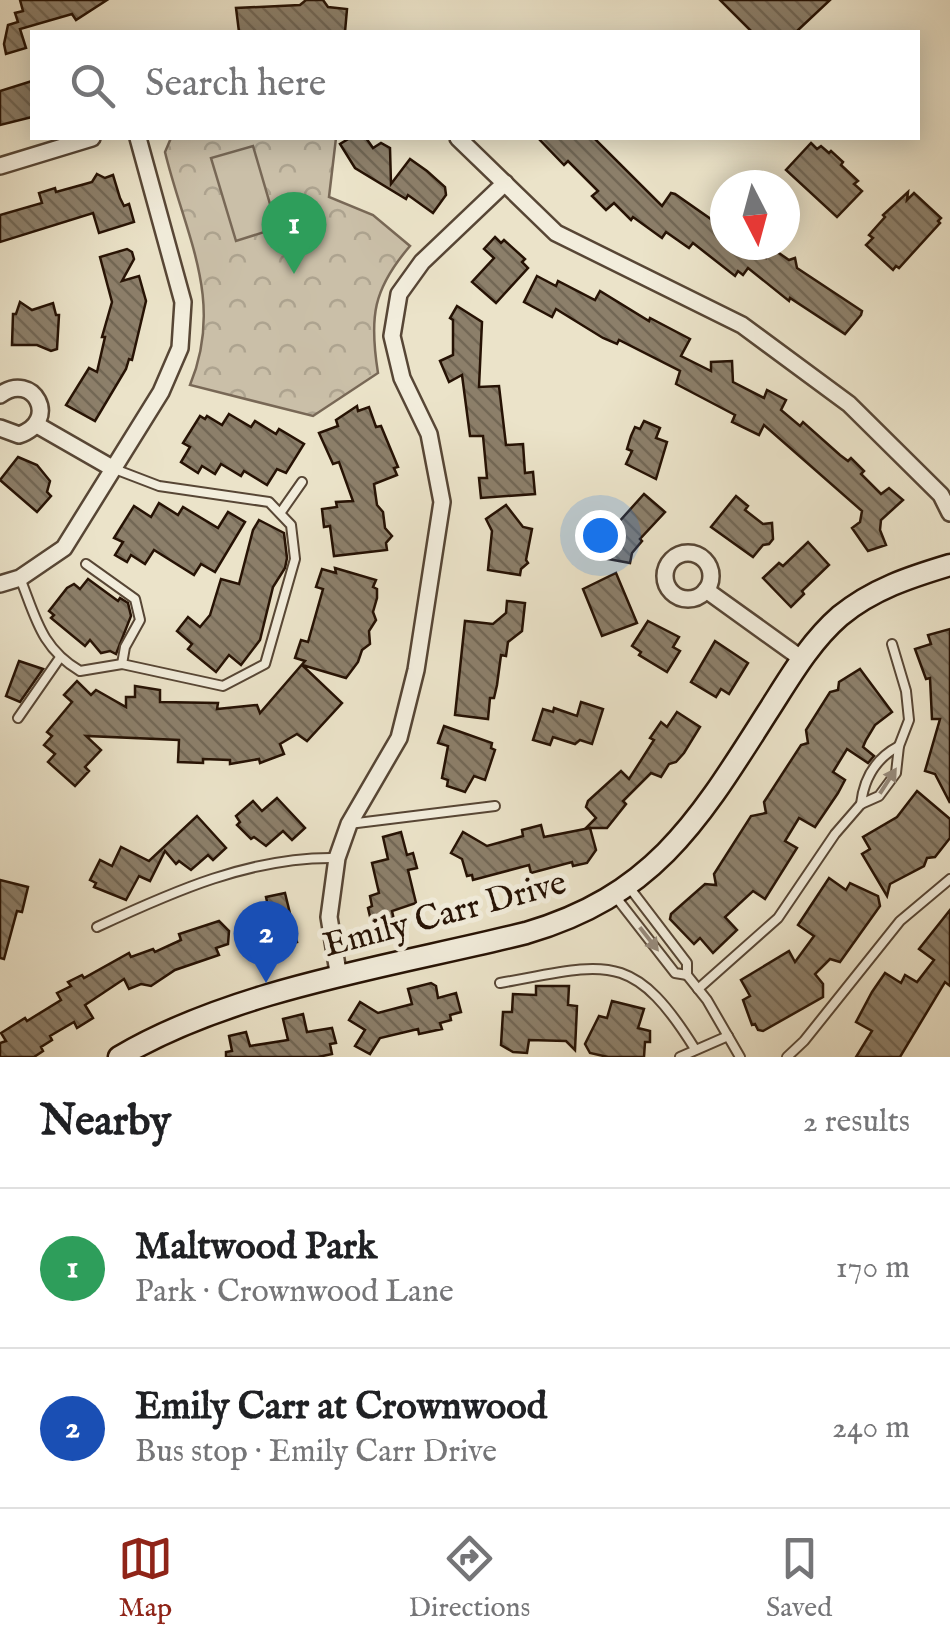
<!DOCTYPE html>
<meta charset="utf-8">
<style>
body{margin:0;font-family:"IM FELL English",serif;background:#f2f2f2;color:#202124}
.compass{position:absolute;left:710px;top:170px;width:90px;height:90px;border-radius:50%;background:#fff;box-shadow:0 5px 25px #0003;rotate:174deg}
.you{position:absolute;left:600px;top:535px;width:35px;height:35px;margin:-25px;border:8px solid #fff;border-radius:50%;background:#1a73e8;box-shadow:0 0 0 15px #1a73e833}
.badge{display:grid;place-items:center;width:65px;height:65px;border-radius:50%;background:#8f2418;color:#fff;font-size:32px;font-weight:700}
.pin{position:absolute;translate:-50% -82px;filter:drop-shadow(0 2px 5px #0008)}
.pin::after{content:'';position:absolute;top:52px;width:35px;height:30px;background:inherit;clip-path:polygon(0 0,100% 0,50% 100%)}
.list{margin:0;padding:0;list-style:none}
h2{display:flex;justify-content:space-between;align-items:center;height:130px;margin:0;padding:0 40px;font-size:42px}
h2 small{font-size:32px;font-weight:400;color:#757577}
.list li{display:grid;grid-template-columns:65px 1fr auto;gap:30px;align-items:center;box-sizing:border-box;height:160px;padding:0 40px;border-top:2px solid #e0e0e0}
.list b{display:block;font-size:38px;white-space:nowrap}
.list p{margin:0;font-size:32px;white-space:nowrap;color:#757577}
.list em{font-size:32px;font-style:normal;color:#757577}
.icon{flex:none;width:55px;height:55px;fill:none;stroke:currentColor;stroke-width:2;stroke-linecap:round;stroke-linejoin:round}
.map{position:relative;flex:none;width:950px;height:1057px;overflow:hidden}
.search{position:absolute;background:#fff;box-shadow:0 5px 25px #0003;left:30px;right:30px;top:30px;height:110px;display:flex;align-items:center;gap:25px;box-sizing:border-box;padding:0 35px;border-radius:0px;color:#757577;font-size:38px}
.sheet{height:450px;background:#fff}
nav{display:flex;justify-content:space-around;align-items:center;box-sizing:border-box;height:140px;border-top:2px solid #e0e0e0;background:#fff;font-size:28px;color:#757577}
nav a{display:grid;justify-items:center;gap:5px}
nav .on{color:#8f2418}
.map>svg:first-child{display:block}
.forest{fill:url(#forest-crowns);stroke:#786856;stroke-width:2.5}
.pitch{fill:#cabfa8;stroke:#786856;stroke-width:2.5}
.building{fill:url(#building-back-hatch);stroke:#261204;stroke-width:2.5}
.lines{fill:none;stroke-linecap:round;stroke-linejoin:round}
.lane-casing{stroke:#574635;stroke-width:12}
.street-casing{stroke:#574635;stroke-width:20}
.secondary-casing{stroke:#261204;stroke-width:25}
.lane{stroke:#f2eddc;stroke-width:8}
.street{stroke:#f2eddc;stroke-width:15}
.secondary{stroke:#f2eddc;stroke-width:20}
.oneway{fill:#968a7b}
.labels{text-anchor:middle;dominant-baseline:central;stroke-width:10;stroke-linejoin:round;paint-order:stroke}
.street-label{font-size:35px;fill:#261204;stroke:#f2eddc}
</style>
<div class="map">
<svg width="950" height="1057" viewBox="0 0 950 1057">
<defs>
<pattern id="forest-crowns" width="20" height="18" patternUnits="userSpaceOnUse" patternTransform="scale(2.5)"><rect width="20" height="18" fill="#cabfa8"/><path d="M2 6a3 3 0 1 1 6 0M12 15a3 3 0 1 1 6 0" fill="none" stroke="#ada38f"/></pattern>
<pattern id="building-back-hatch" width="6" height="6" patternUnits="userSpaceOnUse" patternTransform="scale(2.5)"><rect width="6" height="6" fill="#8c7f6a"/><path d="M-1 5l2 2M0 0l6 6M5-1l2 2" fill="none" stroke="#726755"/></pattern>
</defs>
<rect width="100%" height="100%" fill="#ebe3c9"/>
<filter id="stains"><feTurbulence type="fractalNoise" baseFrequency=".002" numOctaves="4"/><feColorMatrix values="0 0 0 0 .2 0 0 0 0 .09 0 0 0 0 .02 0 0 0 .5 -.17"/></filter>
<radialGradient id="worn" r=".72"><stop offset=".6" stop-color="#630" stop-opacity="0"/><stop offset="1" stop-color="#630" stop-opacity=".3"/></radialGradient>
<path class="forest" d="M171,138H336L329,197L373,215L410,246C373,289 369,317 378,373L313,416L190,385C225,300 185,235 165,152Z"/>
<polygon class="pitch" points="253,146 277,228 236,241 211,158"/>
<g class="building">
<polygon points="20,0 107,0 76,20 72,14 20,29 26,48 6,54 4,44 8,25 18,22 15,13 23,11"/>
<polygon points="306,0 323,0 328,7 347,9 345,32 239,32 236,8 300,5"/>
<polygon points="720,0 830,0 796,32 752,32"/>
<polygon points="32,81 32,117 0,125 0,91"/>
<polygon points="350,138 366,138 373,148 381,143 390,148 391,184 410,159 427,171 445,187 446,195 433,213 408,195 406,199 355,168 340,144"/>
<polygon points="538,138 594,138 662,206 671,193 675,194 725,229 725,245 748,245 766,258 773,249 789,260 795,258 797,268 862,311 861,315 845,334 790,298 789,301 748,268 743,275 738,271 735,276 693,243 689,248 666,232 662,238 633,217 631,220 614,203 606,210 592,196 598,191 568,161 564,165"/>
<polygon points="811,143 817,149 821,146 829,153 831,151 843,162 841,165 858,181 854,184 862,191 837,217 786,170"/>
<polygon points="97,174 105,178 113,175 120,198 124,206 129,204 134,222 99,233 93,213 0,242 0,215 42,203 39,193 55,188 56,192 85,184 92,182"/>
<polygon points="908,192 907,200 914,193 941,218 938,221 940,223 899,268 896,266 893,270 866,245 873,238 869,235 885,217 883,215"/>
<polygon points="495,237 501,243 504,240 525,259 522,262 528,268 496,303 472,282 494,258 484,249"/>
<polygon points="127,249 132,252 134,259 122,281 139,276 146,301 132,360 129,359 126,369 95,421 66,405 89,368 97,372 105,337 102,337 112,302 100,257"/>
<polygon points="537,276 556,286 558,281 595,300 600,291 649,321 650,318 690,339 681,356 711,371 711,362 732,361 733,382 764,398 767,390 786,400 781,410 800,426 803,422 840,455 848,461 851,458 864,471 861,474 881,494 889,488 903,500 881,520 880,530 886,545 868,551 852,528 860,522 862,511 764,425 759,435 732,422 735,415 676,384 680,371 619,340 617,344 603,338 556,309 552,317 524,302"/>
<polygon points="20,302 32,310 53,303 56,315 59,315 57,349 51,351 37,345 12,345 13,314 16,314"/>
<polygon points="457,306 482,322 479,387 499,386 506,445 523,444 525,473 533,472 535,494 481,498 479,478 487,478 483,436 470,436 462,375 449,382 440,361 453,355 453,320 450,318"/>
<polygon points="357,406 358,411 369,407 376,427 381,426 398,467 394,468 397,475 374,484 377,505 383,512 385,528 392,536 386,543 387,550 334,556 330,526 324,527 322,509 337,507 336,502 353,501 339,462 333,464 319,433 338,426 336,420"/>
<polygon points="229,414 251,427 255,421 276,434 279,429 304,444 286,473 277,469 267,485 244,471 241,476 221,464 215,474 202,466 198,473 181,462 190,447 183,443 200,416 205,419 207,416 222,425"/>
<polygon points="644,421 660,428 656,438 667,442 656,479 626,464 632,451 627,449 631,436 635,427 640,429"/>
<polygon points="18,457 37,465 50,481 47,492 51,496 37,512 0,480"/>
<polygon points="644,494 665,512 640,539 642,541 632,553 630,563 608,559 613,538 608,534"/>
<polygon points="736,496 748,506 745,510 763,524 772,523 773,539 769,544 763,545 753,557 711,527"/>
<polygon points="159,503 178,515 183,507 218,528 228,512 245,522 215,572 201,564 194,575 154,550 145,564 131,555 127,562 115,555 123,542 114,538 134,506 151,517"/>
<polygon points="506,505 523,527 532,529 526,560 528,563 521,569 520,575 488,570 492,531 486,519"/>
<polygon points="259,520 284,533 287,558 285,568 273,587 260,640 241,665 229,655 216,672 188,649 192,644 177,631 188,617 200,627 210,615 221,579 239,584 253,530"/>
<polygon points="808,542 829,565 802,591 804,594 791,607 763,578 779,563 783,566"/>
<polygon points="335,568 376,580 373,587 377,589 377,598 373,612 376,620 369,631 370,644 362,650 358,662 346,678 302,665 342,703 307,741 297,734 280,744 284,754 260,763 259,759 230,764 230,760 203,759 203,763 178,762 179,740 86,736 101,750 85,767 89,771 75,786 48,762 55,754 44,745 52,736 47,732 72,702 64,695 77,681 91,695 96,690 126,707 126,697 135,697 135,686 160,690 160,702 218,703 217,709 257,705 260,713 305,661 295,658 301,640 308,642 323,589 316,587 322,569 336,573"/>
<polygon points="616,573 637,623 602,636 583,589"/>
<polygon points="88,579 118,601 120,598 128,603 131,616 116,654 110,651 101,653 90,640 85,646 51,618 54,615 49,611 67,588 74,584 80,589"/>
<polygon points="507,601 525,603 522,631 508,642 506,656 501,655 497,685 494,698 490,698 488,719 455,715 465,621 493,624 506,613"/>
<polygon points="648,621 679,637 673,647 680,651 667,672 639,655 641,652 632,646"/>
<polygon points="950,629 950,803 935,774 925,771 940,719 932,719 930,678 926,679 915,649 931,644 928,635"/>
<polygon points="715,641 748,663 729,694 721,689 716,697 691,682"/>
<polygon points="19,661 43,669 20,702 6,696"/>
<polygon points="860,669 892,712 875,725 866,740 863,747 874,756 868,763 847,749 833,772 845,780 838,793 815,827 799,818 785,841 797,848 765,899 753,891 725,917 737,930 713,953 700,938 694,944 670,919 671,914 705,884 716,885 714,874 751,816 766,813 764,802 801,745 808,743 806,730 830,692 838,690 839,682"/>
<polygon points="581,702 603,709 592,744 580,740 575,744 553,737 550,745 533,740 543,709 553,712 554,708 577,716"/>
<polygon points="677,712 700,727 684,753 676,762 669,764 661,777 651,773 623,801 626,804 607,828 586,828 596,818 586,807 588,801 621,771 629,779 654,740 650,738 661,722 667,727"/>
<polygon points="444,726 492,743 491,748 495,750 485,780 474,776 465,792 447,786 448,780 442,778 448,746 438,743"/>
<polygon points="917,791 950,819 950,838 935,857 927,858 924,866 890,884 887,896 862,854 870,849 863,837 897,817"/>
<polygon points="277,798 305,828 292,840 283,831 266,846 254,837 251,839 237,825 240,822 236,816 253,801 262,811"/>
<polygon points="197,816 226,848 213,860 208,855 191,870 179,861 176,864 165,851 150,881 139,876 126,900 94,887 96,883 90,880 100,860 112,866 121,847 149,861"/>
<polygon points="541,825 544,837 590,828 596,850 587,863 573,866 572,862 531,873 529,865 473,880 472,875 467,876 462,859 451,853 463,832 487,846 523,836 522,830"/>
<polygon points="401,832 407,855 413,853 417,868 408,870 416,903 392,911 395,924 373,929 368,908 372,906 370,896 379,893 372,863 388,859 383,837"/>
<polygon points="829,878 846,890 850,883 878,896 880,906 840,962 830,959 815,974 823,984 823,997 763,1031 758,1030 755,1024 752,1025 743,1000 750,996 741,980 789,951 795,962 814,936 798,925"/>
<polygon points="0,880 28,887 22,912 17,911 4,959 0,958"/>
<polygon points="285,893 297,942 258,951 251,917 259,915 258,908 268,906 266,897"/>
<polygon points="950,910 950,986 945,982 900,1057 856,1057 872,1031 856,1022 872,992 885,973 901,983 905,975 917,982 934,960 919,949"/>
<polygon points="219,921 229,931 228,944 216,948 219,955 175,970 151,986 141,984 129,989 124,979 85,1005 93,1018 77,1028 74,1022 50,1036 52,1040 41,1047 43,1051 34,1057 0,1057 0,1043 6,1041 1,1033 25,1018 27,1021 61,1000 57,993 71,986 68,982 82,975 84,978 129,953 131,957 153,949 155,952 181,940 179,934"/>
<polygon points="431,983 436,986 438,998 456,993 461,1012 450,1015 451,1020 440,1023 442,1029 419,1034 418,1029 380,1038 370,1054 355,1046 365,1030 349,1020 360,1002 378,1013 412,1004 408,989"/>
<polygon points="536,986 569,986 568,1005 577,1006 575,1050 566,1041 529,1040 527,1053 513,1052 501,1045 503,1012 512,1012 513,994 536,995"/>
<polygon points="612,1001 644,1009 638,1028 650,1031 650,1042 645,1042 644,1057 608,1057 590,1053 585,1044 599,1016 607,1018"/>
<polygon points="303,1014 307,1032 332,1028 336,1043 330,1044 332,1054 318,1057 226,1057 226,1052 232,1051 229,1036 246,1032 250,1046 288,1040 283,1019"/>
</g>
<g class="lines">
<g class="lane-casing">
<g id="lane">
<polyline points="281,512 302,482"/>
<polyline points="86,564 135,599 140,620 125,647 122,664"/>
<path d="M20,578C36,618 41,648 80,671L122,664L223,686L265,664L295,559L291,525L269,502L159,486L112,468"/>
<polyline points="18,718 59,659"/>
<path d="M861,804C864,778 876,758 899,746"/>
<polyline points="349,824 495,806"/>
<polyline points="629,887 687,963 687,975 707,1000 740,1057"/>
<polyline points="615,896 675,973 687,975"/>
<path d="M97,927C172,892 252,856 337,858"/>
<path d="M500,983C606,964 632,948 695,1049"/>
<polyline points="698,989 778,918 835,834 861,804 879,796 896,773 899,746 909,720 906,691 892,644"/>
<polyline points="680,1057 728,1036"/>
<polyline points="787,1057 804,1041 900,921 950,879"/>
</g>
</g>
<g class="street-casing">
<g id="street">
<polyline points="458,138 556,233 742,325 849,404 941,495 950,513"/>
<polyline points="0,166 92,138"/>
<path d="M0,395C33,370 61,421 19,435L0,428"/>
<polyline points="37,425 112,468"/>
<circle cx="688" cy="576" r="23"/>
<polyline points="0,584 20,578 64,548 161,392 180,348 183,302 138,138"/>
<polyline points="706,590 802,659"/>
<polyline points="339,978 329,917 337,858 349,824 399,738 416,670 442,502 429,434 402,378 392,336 399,294 422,262 505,183"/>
</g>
</g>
<g class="secondary-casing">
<path id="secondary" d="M119,1057C236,988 394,966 526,933C655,895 699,820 767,713C789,679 809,643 840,616C873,589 910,577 950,565"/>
</g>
<use href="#lane" class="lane"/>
<use href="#street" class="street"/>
<use href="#secondary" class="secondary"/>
</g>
<defs><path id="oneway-solid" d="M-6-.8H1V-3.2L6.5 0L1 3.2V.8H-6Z" transform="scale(2.5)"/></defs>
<g class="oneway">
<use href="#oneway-solid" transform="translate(888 781) rotate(-57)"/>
<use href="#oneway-solid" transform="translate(649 939) rotate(52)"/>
</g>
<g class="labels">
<g class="street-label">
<text transform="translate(445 915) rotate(-15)">Emily Carr Drive</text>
</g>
</g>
<rect width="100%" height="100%" filter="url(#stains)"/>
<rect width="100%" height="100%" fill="url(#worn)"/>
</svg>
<svg class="compass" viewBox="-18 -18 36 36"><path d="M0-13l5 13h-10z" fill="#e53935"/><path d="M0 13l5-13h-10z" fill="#757577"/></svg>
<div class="you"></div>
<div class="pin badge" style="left:294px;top:274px;background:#2e9e5b">1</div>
<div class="pin badge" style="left:266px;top:983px;background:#1a4fb4">2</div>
<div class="search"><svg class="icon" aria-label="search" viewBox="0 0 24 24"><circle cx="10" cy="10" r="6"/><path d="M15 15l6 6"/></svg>Search here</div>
</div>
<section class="sheet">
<h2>Nearby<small>2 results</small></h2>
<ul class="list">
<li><span class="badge" style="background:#2e9e5b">1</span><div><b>Maltwood Park</b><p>Park · Crownwood Lane</p></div><em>170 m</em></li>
<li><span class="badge" style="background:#1a4fb4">2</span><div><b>Emily Carr at Crownwood</b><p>Bus stop · Emily Carr Drive</p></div><em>240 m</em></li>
</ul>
</section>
<nav>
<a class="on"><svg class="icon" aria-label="map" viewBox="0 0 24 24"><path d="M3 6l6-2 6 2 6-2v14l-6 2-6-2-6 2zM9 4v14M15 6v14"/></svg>Map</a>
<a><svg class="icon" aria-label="directions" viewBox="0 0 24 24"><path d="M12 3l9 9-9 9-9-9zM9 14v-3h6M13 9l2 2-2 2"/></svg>Directions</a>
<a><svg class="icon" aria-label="saved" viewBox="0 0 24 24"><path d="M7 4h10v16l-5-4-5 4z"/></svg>Saved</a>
</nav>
